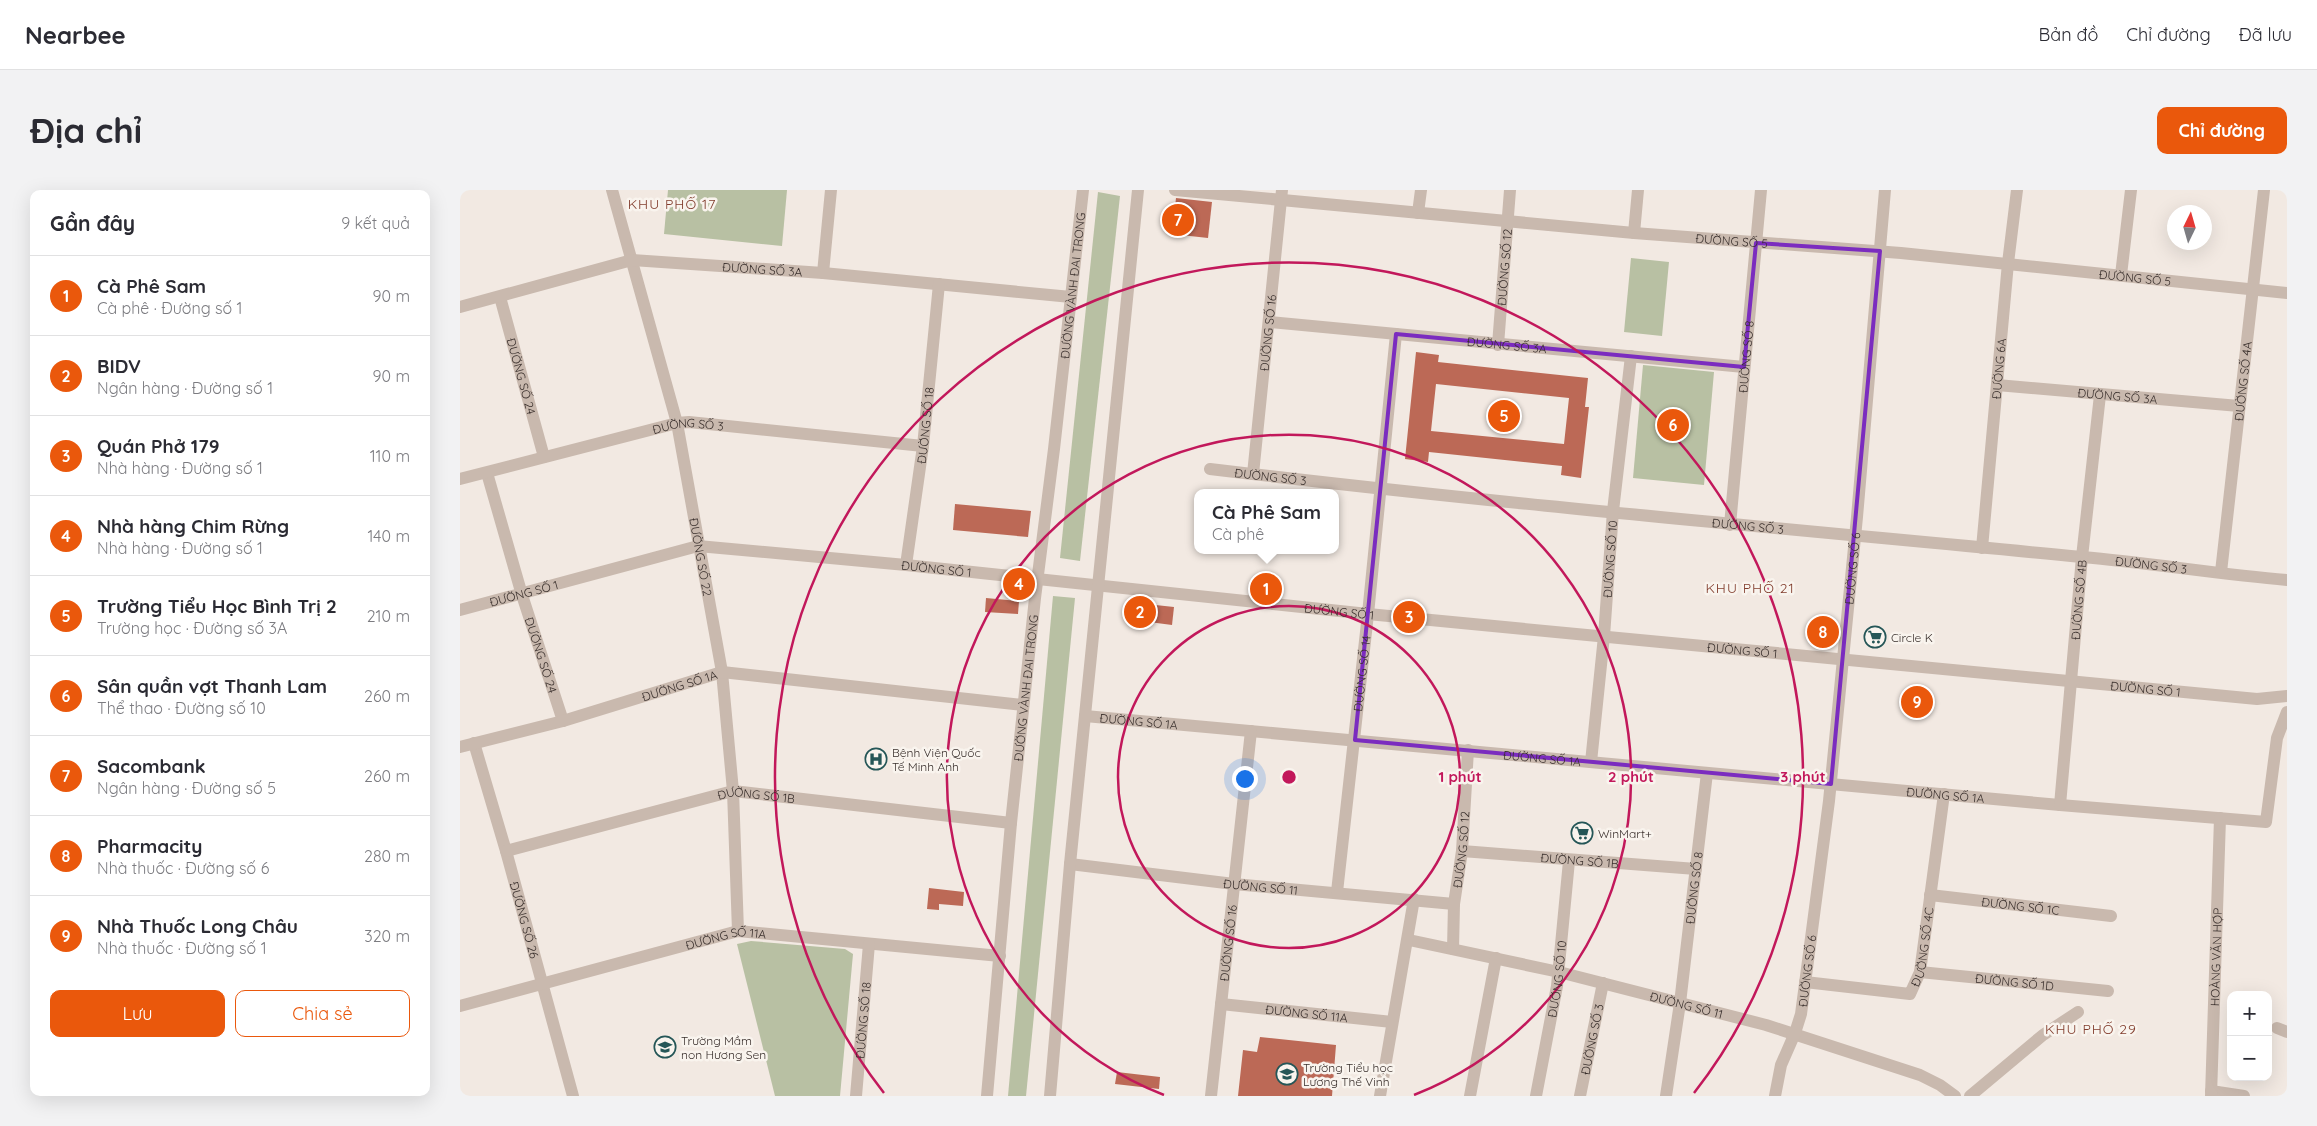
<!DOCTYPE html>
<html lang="vi">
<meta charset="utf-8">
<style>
body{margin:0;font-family:Quicksand,sans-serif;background:#f2f2f3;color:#2b2b33}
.controls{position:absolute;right:15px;bottom:15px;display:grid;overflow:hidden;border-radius:10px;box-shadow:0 5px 20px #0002}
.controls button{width:45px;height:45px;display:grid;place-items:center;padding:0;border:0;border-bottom:1px solid #e1e1e2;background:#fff;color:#2b2b33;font:25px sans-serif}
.compass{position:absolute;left:1707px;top:15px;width:45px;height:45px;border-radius:50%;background:#fff;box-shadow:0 5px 20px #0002;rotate:5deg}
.you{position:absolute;left:784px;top:588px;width:18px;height:18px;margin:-12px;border:4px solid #fff;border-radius:50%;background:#1a73e8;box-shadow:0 0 0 8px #1a73e833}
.badge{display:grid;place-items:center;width:32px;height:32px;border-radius:50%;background:#ea580c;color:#fff;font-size:16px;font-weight:700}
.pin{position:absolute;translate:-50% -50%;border:2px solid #fff;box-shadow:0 1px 5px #0006}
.popup{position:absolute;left:734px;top:299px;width:145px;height:65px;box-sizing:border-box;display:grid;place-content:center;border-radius:10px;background:#fff;filter:drop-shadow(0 1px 4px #0005);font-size:16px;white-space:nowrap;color:#7c7c81}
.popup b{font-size:19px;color:#2b2b33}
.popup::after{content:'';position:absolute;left:50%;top:100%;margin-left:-10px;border:10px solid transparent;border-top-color:#fff}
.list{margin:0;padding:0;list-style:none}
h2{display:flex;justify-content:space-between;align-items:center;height:65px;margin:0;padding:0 20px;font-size:21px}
h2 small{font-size:16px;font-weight:400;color:#7c7c81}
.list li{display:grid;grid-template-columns:32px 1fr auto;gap:15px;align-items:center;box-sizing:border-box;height:80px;padding:0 20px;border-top:1px solid #e1e1e2}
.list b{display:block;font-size:19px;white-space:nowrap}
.list p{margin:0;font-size:16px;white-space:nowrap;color:#7c7c81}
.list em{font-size:16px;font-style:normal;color:#7c7c81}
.actions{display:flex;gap:10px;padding:15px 20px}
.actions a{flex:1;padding:11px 0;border:1px solid #ea580c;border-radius:10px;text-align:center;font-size:18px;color:#ea580c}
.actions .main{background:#ea580c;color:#fff}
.map{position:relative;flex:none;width:1827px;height:906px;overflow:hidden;border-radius:10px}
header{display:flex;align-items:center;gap:30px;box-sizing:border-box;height:70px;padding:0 25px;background:#fff;border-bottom:1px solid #e1e1e2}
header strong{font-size:24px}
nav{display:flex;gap:28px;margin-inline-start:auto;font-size:18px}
.intro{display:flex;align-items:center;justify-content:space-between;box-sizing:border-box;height:120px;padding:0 30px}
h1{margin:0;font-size:35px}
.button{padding:12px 22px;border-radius:10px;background:#ea580c;color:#fff;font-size:18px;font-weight:700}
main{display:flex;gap:30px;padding:0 30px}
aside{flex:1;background:#fff;border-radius:10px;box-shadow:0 5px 20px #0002}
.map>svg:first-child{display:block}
.green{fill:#b8c0a3}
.building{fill:#bc6956;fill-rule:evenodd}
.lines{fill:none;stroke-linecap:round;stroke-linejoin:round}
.minor{stroke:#c9b9ae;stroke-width:12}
.marked{fill:none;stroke:#7b2cbf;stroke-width:4;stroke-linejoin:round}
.ring{fill:none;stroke:#c2185b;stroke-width:2.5}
.labels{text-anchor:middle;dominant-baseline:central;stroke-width:5;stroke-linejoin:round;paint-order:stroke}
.street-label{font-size:12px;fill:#392f2c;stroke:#f9f4ee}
.poi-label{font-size:12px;fill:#392f2c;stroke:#f9f4ee;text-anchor:start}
.neighbourhood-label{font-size:14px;letter-spacing:1px;fill:#813c2c;stroke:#f9f4ee}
.centre{fill:#c2185b;stroke:#f9f4ee;stroke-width:2.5}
.ring-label{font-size:15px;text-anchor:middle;font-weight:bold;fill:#c2185b;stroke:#f9f4ee;stroke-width:5;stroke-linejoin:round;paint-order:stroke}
</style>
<header>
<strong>Nearbee</strong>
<nav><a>Bản đồ</a><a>Chỉ đường</a><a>Đã lưu</a></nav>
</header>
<div class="intro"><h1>Địa chỉ</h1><a class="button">Chỉ đường</a></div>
<main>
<aside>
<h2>Gần đây<small>9 kết quả</small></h2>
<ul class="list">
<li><span class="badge">1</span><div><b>Cà Phê Sam</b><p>Cà phê · Đường số 1</p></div><em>90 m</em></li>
<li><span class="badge">2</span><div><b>BIDV</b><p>Ngân hàng · Đường số 1</p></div><em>90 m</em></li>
<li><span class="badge">3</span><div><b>Quán Phở 179</b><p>Nhà hàng · Đường số 1</p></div><em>110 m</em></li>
<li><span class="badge">4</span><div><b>Nhà hàng Chim Rừng</b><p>Nhà hàng · Đường số 1</p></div><em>140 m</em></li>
<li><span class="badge">5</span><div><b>Trường Tiểu Học Bình Trị 2</b><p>Trường học · Đường số 3A</p></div><em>210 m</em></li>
<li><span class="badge">6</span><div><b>Sân quần vợt Thanh Lam</b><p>Thể thao · Đường số 10</p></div><em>260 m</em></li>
<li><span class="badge">7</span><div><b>Sacombank</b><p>Ngân hàng · Đường số 5</p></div><em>260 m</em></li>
<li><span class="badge">8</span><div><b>Pharmacity</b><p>Nhà thuốc · Đường số 6</p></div><em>280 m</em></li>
<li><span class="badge">9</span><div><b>Nhà Thuốc Long Châu</b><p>Nhà thuốc · Đường số 1</p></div><em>320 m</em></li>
</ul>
<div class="actions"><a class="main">Lưu</a><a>Chia sẻ</a></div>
</aside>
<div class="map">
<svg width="1827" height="906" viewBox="0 0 1827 906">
<rect width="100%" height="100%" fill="#f2e9e2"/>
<g class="green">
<polygon points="208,0 327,0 322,56 204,44"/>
<polygon points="638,2 660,6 620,371 600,368"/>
<polygon points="1171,68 1209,72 1202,146 1164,142"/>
<polygon points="1183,175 1254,182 1244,295 1173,288"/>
<polygon points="593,406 615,408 566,906 548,906"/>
<polygon points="291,751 385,759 393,764 380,906 315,906 277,754"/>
</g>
<g class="building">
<polygon points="716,8 752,12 748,48 712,44"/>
<path d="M956,162L979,165L978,172L1128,188L1125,217H1129L1121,288L1101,285L1102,276L969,262L968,272L945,269ZM976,194L1109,208L1104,254L971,241Z"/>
<polygon points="495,314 571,321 568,347 493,340"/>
<polygon points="526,408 559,411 558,424 525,422"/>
<polygon points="677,413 714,417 712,435 674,430"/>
<polygon points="469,698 504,702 503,716 479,714 479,720 467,719"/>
<polygon points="800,847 876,855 872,906 778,906 783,860 797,862"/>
<polygon points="657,882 700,887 699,899 655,894"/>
</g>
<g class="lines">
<g class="minor">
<path id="s1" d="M152,0L217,233L262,482L273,601L278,741"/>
<path id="s2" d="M715,0L1174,43L1441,63L1827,103"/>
<polyline points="958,23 961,0"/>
<polyline points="1174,43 1178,0"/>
<polyline points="363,83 371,0"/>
<polyline points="1661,85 1671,0"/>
<path id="s3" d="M40,107L84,267"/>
<path id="s4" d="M0,117L172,70L363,83L611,107"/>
<path id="s5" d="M809,132L1284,177"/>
<path id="s6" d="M1038,155L1050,0"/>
<path id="s7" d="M1537,195L1779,216"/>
<path id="s8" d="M750,279C1040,314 1331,339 1622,367C1690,373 1758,384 1827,390"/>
<path id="s9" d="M27,283L62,405L103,531"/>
<path id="s10" d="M793,284L822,0"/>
<path id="s11" d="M0,289L217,233L229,232L463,256"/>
<path id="s12" d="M1270,335L1301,0"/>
<path id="s13" d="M1522,358L1548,73L1557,0"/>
<path id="s14" d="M446,375L463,256L479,94"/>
<path id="s15" d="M1761,382L1804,0"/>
<path id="s16" d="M0,420L238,356L446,375L908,424L1797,509L1827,506"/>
<path id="s17" d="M625,526L1600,615L1806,632L1817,548L1827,522"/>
<path id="s18" d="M14,553L46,661L113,906"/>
<path id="s19" d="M0,557L103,531L262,482L563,515"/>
<path id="s20" d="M1131,572L1144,446L1153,321L1171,166"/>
<path id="s21" d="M1600,615L1622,367L1640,205"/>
<path id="s22" d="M46,661L273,601L551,633"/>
<path id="s23" d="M1002,661L1236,679"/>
<path id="s24" d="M610,674L774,694L994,714"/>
<path id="s25" d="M877,702L908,424L936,144"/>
<path id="s26" d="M1470,705L1651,726"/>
<path id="s27" d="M949,750L1099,782L1306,835L1460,885L1480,895L1495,906"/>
<path id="s28" d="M993,759L994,714L1002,661L1008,560"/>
<path id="s29" d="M1460,782L1648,801"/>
<path id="s30" d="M1345,792L1450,804L1460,782L1484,604"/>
<path id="s31" d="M761,814L932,832"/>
<path id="s32" d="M0,816L278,741L540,766"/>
<polyline points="1817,838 1827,842"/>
<polyline points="1751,901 1784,906"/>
<path id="s33" d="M396,906L409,754"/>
<path id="s34" d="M527,906L551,633L575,408L594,259L623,0"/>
<polyline points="590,906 610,674 678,0"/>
<path id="s35" d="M751,906L791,541"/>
<polyline points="920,906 954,709"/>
<polyline points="1010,906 1036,768"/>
<path id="s36" d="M1076,906L1097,796L1109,671"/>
<path id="s37" d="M1120,906L1143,793"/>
<path id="s38" d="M1206,906L1220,813L1247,583"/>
<path id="s39" d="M1315,906L1321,875L1335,843L1341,824L1369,611L1397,327L1425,0"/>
<polyline points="1510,906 1583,845 1618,822"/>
<path id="s40" d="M1751,906L1760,628"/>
</g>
</g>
<path class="marked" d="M1296,53L1420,61L1371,594L895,550L936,144L1284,177Z"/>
<g class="ring">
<circle cx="829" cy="587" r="171"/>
<path d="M704 905A342 342 0 1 1 954 905"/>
<path d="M424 903A514 514 0 1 1 1234 903"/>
</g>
<defs>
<g id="supermarket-ring" transform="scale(1.125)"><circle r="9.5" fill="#f9f4ee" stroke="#255657" stroke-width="1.5"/><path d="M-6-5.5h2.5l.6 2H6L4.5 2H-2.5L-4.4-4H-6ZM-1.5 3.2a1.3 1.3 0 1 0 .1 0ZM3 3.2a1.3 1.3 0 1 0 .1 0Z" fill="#255657"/></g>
<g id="hospital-ring" transform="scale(1.125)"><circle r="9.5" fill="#f9f4ee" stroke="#255657" stroke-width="1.5"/><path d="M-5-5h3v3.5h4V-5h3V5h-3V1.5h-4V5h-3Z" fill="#255657"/></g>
<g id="school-ring" transform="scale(1.125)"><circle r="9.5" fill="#f9f4ee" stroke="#255657" stroke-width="1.5"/><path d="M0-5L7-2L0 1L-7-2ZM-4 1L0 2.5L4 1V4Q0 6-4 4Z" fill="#255657"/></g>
</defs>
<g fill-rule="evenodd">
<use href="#supermarket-ring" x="1415" y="447"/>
<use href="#hospital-ring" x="416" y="569"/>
<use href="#supermarket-ring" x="1122" y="643"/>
<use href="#school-ring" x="205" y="857"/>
<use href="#school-ring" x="827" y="884"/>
</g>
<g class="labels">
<g class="street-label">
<text stroke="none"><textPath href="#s2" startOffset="559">ĐƯỜNG SỐ 5</textPath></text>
<text stroke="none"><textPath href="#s6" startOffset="78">ĐƯỜNG SỐ 12</textPath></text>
<text stroke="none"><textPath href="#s4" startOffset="309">ĐƯỜNG SỐ 3A</textPath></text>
<text stroke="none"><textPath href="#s2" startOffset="964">ĐƯỜNG SỐ 5</textPath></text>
<text stroke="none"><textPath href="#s34" startOffset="815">ĐƯỜNG VÀNH ĐAI TRONG</textPath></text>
<text stroke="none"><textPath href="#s10" startOffset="142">ĐƯỜNG SỐ 16</textPath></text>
<text stroke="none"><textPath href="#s5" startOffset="239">ĐƯỜNG SỐ 3A</textPath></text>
<text stroke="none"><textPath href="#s12" startOffset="169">ĐƯỜNG SỐ 8</textPath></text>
<text stroke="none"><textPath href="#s13" startOffset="180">ĐƯỜNG 6A</textPath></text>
<text stroke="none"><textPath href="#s3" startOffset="82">ĐƯỜNG SỐ 24</textPath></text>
<text stroke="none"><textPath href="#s15" startOffset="192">ĐƯỜNG SỐ 4A</textPath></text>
<text stroke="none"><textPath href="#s7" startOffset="121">ĐƯỜNG SỐ 3A</textPath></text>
<text stroke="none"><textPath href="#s14" startOffset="141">ĐƯỜNG SỐ 18</textPath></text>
<text stroke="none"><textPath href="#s11" startOffset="235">ĐƯỜNG SỐ 3</textPath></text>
<text stroke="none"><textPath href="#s8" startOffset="61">ĐƯỜNG SỐ 3</textPath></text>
<text stroke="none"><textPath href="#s8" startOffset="541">ĐƯỜNG SỐ 3</textPath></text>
<text stroke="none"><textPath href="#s1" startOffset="378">ĐƯỜNG SỐ 22</textPath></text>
<text stroke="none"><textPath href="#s20" startOffset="204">ĐƯỜNG SỐ 10</textPath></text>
<text stroke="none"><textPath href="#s8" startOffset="946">ĐƯỜNG SỐ 3</textPath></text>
<text stroke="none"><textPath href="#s16" startOffset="486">ĐƯỜNG SỐ 1</textPath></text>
<text stroke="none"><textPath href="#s39" startOffset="535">ĐƯỜNG SỐ 6</textPath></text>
<text stroke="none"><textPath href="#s16" startOffset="66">ĐƯỜNG SỐ 1</textPath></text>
<text stroke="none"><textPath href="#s21" startOffset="206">ĐƯỜNG SỐ 4B</textPath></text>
<text stroke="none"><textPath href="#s16" startOffset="891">ĐƯỜNG SỐ 1</textPath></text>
<text stroke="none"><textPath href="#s16" startOffset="1296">ĐƯỜNG SỐ 1</textPath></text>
<text stroke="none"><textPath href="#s9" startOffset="190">ĐƯỜNG SỐ 24</textPath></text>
<text stroke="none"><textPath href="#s25" startOffset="220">ĐƯỜNG SỐ 14</textPath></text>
<text stroke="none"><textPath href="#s19" startOffset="228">ĐƯỜNG SỐ 1A</textPath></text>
<text stroke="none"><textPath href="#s34" startOffset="410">ĐƯỜNG VÀNH ĐAI TRONG</textPath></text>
<text stroke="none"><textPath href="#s16" startOffset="1701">ĐƯỜNG SỐ 1</textPath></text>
<text stroke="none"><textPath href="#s17" startOffset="54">ĐƯỜNG SỐ 1A</textPath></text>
<text stroke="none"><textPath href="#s17" startOffset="459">ĐƯỜNG SỐ 1A</textPath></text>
<text stroke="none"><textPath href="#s17" startOffset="864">ĐƯỜNG SỐ 1A</textPath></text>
<text stroke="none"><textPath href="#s22" startOffset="258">ĐƯỜNG SỐ 1B</textPath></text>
<text stroke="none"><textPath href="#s28" startOffset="100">ĐƯỜNG SỐ 12</textPath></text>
<text stroke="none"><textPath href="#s23" startOffset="118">ĐƯỜNG SỐ 1B</textPath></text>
<text stroke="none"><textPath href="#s24" startOffset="192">ĐƯỜNG SỐ 11</textPath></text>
<text stroke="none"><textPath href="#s38" startOffset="210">ĐƯỜNG SỐ 8</textPath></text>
<text stroke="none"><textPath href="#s26" startOffset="91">ĐƯỜNG SỐ 1C</textPath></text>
<text stroke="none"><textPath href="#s18" startOffset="184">ĐƯỜNG SỐ 26</textPath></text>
<text stroke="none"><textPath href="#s32" startOffset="275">ĐƯỜNG SỐ 11A</textPath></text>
<text stroke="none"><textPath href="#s35" startOffset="154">ĐƯỜNG SỐ 16</textPath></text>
<text stroke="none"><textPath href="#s30" startOffset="155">ĐƯỜNG SỐ 4C</textPath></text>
<text stroke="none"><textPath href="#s40" startOffset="139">HOÀNG VĂN HỢP</textPath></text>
<text stroke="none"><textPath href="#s39" startOffset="130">ĐƯỜNG SỐ 6</textPath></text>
<text stroke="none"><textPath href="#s36" startOffset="119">ĐƯỜNG SỐ 10</textPath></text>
<text stroke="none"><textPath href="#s29" startOffset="95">ĐƯỜNG SỐ 1D</textPath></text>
<text stroke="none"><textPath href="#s27" startOffset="285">ĐƯỜNG SỐ 11</textPath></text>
<text stroke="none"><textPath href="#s31" startOffset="86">ĐƯỜNG SỐ 11A</textPath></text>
<text stroke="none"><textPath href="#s33" startOffset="76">ĐƯỜNG SỐ 18</textPath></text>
<text stroke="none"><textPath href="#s37" startOffset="58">ĐƯỜNG SỐ 3</textPath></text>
</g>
<g class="poi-label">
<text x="1431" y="447">Circle K</text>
<text x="432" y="562">Bệnh Viện Quốc<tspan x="432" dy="14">Tế Minh Anh</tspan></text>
<text x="1138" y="643">WinMart+</text>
<text x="221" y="850">Trường Mầm<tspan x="221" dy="14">non Hương Sen</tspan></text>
<text x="843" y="877">Trường Tiểu học<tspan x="843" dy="14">Lương Thế Vinh</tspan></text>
</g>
<g class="neighbourhood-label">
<text x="212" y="14">KHU PHỐ 17</text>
<text x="1290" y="398">KHU PHỐ 21</text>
<text x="1631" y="839">KHU PHỐ 29</text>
</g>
</g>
<circle cx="829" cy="587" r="8" class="centre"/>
<g class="ring-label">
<text x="1000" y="592">1 phút</text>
<text x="1171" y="592">2 phút</text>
<text x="1343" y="592">3 phút</text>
</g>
</svg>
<div class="controls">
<button>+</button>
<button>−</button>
</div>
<svg class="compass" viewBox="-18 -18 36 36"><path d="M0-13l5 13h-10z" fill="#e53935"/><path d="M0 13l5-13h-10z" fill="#7c7c81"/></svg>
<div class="you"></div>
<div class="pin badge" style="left:806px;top:399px">1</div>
<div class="popup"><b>Cà Phê Sam</b>Cà phê</div>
<div class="pin badge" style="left:680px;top:422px">2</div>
<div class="pin badge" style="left:949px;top:427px">3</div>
<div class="pin badge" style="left:559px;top:394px">4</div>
<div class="pin badge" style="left:1044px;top:226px">5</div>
<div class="pin badge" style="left:1213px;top:235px">6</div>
<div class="pin badge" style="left:718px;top:30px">7</div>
<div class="pin badge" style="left:1363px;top:442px">8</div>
<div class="pin badge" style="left:1457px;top:512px">9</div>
</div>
</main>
